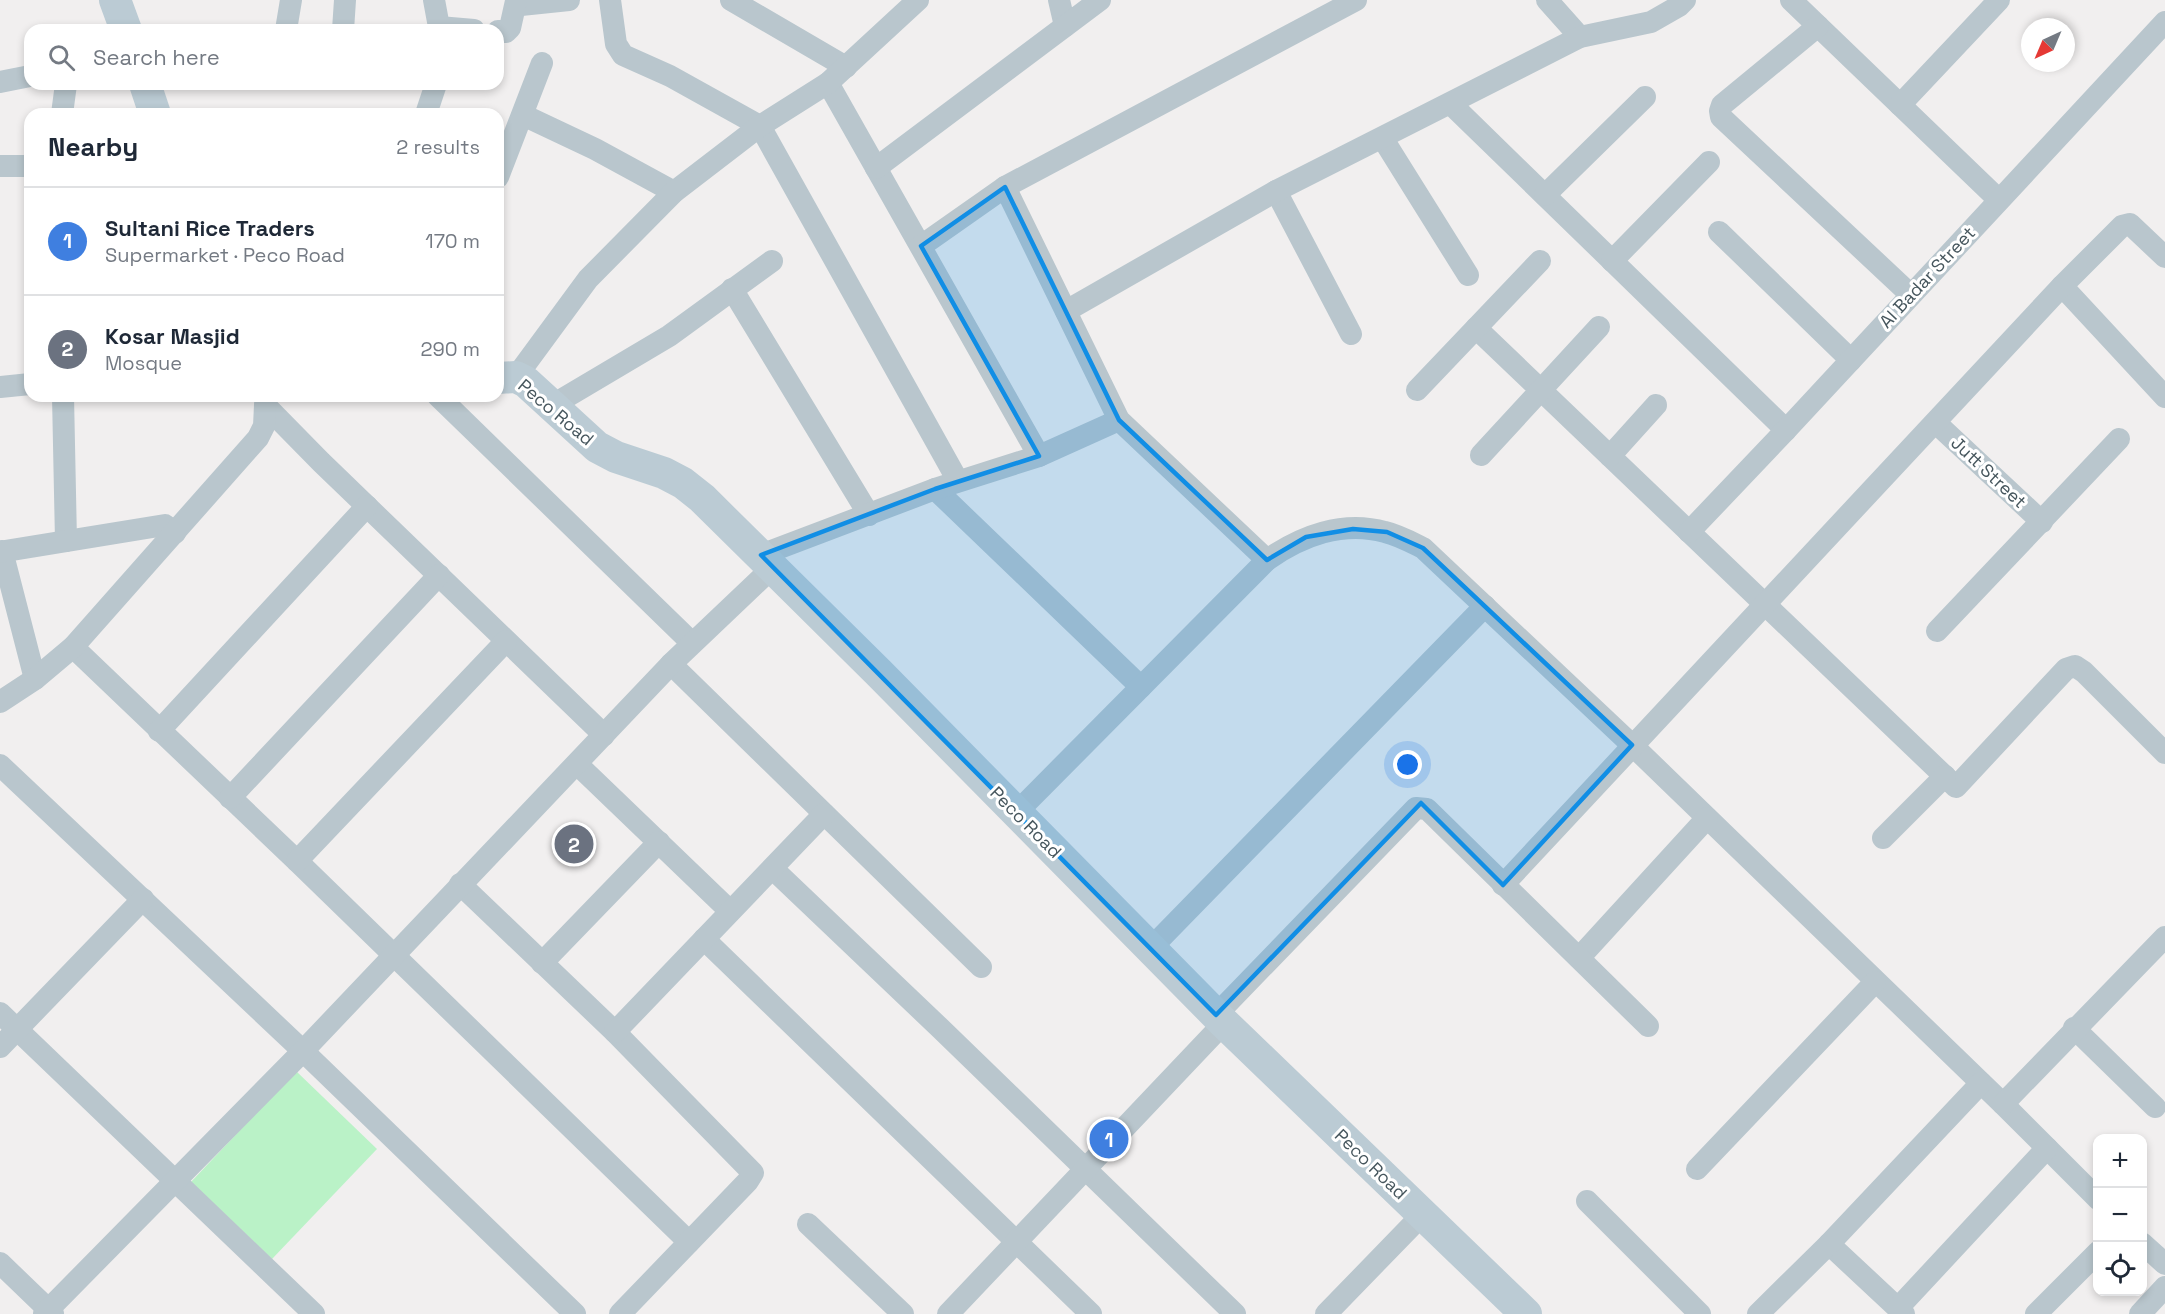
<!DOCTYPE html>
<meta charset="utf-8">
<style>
body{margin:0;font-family:"Space Grotesk",sans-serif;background:#f6f6f7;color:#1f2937}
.controls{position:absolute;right:18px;bottom:18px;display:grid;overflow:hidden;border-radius:12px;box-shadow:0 3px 9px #0003}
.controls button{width:54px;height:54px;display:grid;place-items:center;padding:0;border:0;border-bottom:2px solid #e0e1e3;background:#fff;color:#1f2937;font:30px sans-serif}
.compass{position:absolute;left:2021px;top:18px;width:54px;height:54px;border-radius:50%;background:#fff;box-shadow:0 3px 9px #0003;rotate:224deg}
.you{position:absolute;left:1408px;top:765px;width:21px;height:21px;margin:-15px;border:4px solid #fff;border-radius:50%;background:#1a73e8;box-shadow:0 0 0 9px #1a73e833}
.badge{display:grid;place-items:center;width:39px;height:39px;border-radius:50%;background:#0e91ec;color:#fff;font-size:20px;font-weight:700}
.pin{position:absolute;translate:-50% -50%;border:3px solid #fff;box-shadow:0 2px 6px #0006}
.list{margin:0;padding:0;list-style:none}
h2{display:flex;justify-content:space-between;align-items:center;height:78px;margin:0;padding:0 24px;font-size:26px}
h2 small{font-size:20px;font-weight:400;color:#747a83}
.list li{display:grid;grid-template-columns:39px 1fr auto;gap:18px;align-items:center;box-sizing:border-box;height:108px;padding:0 24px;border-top:2px solid #e0e1e3}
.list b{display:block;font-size:22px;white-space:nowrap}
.list p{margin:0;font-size:20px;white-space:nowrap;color:#747a83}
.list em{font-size:20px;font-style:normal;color:#747a83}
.icon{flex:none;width:33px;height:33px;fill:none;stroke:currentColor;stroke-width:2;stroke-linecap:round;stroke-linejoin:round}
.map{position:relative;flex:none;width:2165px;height:1314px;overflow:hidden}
.search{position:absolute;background:#fff;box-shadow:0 3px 9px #0003;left:24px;top:24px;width:480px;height:66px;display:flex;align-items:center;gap:15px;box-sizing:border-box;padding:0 21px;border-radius:18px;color:#747a83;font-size:22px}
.panel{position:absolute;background:#fff;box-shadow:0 3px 9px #0003;left:24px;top:108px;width:480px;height:294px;border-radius:18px}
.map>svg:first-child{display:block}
.green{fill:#baf2c7}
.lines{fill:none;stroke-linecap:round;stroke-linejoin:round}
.street{stroke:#b9c6cd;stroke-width:22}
.secondary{stroke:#bbcbd4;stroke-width:32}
.marked{fill:#118ee5;fill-opacity:0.2;stroke:#118ee5;stroke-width:4.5;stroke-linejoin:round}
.labels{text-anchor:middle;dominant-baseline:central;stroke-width:6;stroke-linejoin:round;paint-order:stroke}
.street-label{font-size:18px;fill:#46565d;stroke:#fff}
</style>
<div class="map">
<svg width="2165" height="1314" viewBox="0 0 2165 1314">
<rect width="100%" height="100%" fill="#f1efef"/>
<polygon class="green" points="296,1071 377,1149 272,1259 191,1182"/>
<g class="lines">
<g class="street">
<polyline points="434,0 439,27 474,30"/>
<polyline points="516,0 521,5 569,0"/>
<polyline points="610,0 616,44 623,55 670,76 760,126 958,481"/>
<polyline points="731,0 846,67"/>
<polyline points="1059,0 1065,26"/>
<polyline points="1547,0 1580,37"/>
<polyline points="1791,0 1999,200"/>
<polyline points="1818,26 1722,105 1720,111 1721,117 1911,295"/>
<polyline points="286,30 291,0"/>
<polyline points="343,30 345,0"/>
<polyline points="498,31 506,32 510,28 516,1"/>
<polyline points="0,82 30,76"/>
<polyline points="828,83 1039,456"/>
<polyline points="1451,104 1786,430"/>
<polyline points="1900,105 1999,0"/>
<polyline points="62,114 66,84"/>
<polyline points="426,114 436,84"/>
<polyline points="523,115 595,149 674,192"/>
<polyline points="1383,139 1468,275"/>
<polyline points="0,166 30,166"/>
<polyline points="876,168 1100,0"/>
<polyline points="498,177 542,63"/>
<polyline points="1005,187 1119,420 1267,560"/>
<polyline points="1276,191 1351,334"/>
<polyline points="1545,195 1645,97"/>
<polyline points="1719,232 1851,360"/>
<polyline points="921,246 1005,187 1356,0"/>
<polyline points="1612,261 1709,162"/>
<polyline points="2062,286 2165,397"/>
<polyline points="732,289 869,515"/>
<polyline points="1066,311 1276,191 1580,37 1651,22 1679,6 1685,0"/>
<polyline points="1476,328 1956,787 2066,669 2075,666 2084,672 2165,753"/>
<polyline points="516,377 588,279 674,192 760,126 828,83 918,0"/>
<polyline points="0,387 30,384"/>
<polyline points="1417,390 1540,261"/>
<polyline points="63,396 66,541"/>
<polyline points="438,396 692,643"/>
<polyline points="265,405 321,462 604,735"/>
<polyline points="551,406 669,336 772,261"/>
<polyline points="1936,423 2042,522"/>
<polyline points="1481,455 1599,327"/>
<polyline points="1610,456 1656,405"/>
<polyline points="935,489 1141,687"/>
<polyline points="1689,532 1786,430 2165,22"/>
<polyline points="2,551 35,679"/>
<polyline points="0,552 165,525 175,533"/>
<polyline points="761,555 935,489 1039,456 1119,420"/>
<polyline points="1937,631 2119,439"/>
<polyline points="73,647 297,861 689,1242"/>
<polyline points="671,664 981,967"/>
<polyline points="0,702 35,679 73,647 258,438 264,426 265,405"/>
<polyline points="159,731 367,506"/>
<polyline points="577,764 730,911"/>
<polyline points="0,765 303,1051 575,1314"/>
<polyline points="230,798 439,575"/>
<path d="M1017,812L1267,560C1301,536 1343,520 1385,532C1398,535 1411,542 1423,548L1632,745L2003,1104L2098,1199"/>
<polyline points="1883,838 1945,776"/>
<polyline points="297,861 506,641"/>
<polyline points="773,869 940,1028 1235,1314"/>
<polyline points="460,884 615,1032 753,1173 748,1181 620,1314"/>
<polyline points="1503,885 2062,286 2122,226 2130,224 2165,257"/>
<polyline points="704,939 1091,1314"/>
<polyline points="1151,948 1485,606"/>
<polyline points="1579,958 1707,818"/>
<polyline points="542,963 659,842"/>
<polyline points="0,1013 314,1314"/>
<polyline points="1216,1015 1416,808 1427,809 1648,1026"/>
<polyline points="2074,1028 2155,1107"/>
<polyline points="615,1032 824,814"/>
<polyline points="0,1047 143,899"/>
<polyline points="2003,1104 2165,937"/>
<polyline points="1697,1169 1875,982"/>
<polyline points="1587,1201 1700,1314"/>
<polyline points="808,1224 903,1314"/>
<polyline points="2142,1243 2165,1264"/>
<polyline points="1829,1244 1904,1314"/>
<polyline points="0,1263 53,1314"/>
<polyline points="1898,1308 2047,1148"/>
<polyline points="44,1314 303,1051 671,664 773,567"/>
<polyline points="948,1314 1224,1023"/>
<polyline points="1326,1314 1423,1214"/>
<polyline points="1758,1314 1829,1244 1981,1083"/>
<polyline points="2036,1314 2098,1252"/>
<polyline points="2140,1314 2165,1287"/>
</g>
<g class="secondary">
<polyline points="115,0 126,30"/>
<polyline points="145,84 155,114"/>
<polyline points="498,378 516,377 526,382 597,447 616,457 664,473 683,483 702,498 879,673 1224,1023 1526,1314"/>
</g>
</g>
<path class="marked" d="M1005,187L1119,420L1267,560L1306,537L1353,529L1387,532L1423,548L1632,745L1503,885L1421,803L1216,1015L761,555L935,489L1039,456L921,246Z"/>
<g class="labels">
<g class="street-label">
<text transform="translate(1927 277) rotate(-47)">Al Badar Street</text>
<text transform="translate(556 412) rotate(40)">Peco Road</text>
<text transform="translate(1989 472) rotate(43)">Jutt Street</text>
<text transform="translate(1026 822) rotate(45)">Peco Road</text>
<text transform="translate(1371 1164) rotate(44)">Peco Road</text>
</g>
</g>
</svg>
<div class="controls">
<button>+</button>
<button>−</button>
<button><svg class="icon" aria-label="locate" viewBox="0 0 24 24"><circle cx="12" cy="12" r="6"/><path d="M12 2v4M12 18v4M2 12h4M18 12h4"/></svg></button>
</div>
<svg class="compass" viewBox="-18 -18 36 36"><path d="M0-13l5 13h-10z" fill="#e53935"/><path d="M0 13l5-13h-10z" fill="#747a83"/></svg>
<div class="you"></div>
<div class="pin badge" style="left:1109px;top:1139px;background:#3f7fe0">1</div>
<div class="pin badge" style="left:574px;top:844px;background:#6b7280">2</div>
<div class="search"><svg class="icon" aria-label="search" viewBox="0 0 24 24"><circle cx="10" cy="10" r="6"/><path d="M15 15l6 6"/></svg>Search here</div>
<section class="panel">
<h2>Nearby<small>2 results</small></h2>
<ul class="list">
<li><span class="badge" style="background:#3f7fe0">1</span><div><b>Sultani Rice Traders</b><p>Supermarket · Peco Road</p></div><em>170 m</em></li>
<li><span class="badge" style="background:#6b7280">2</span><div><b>Kosar Masjid</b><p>Mosque</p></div><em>290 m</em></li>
</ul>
</section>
</div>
